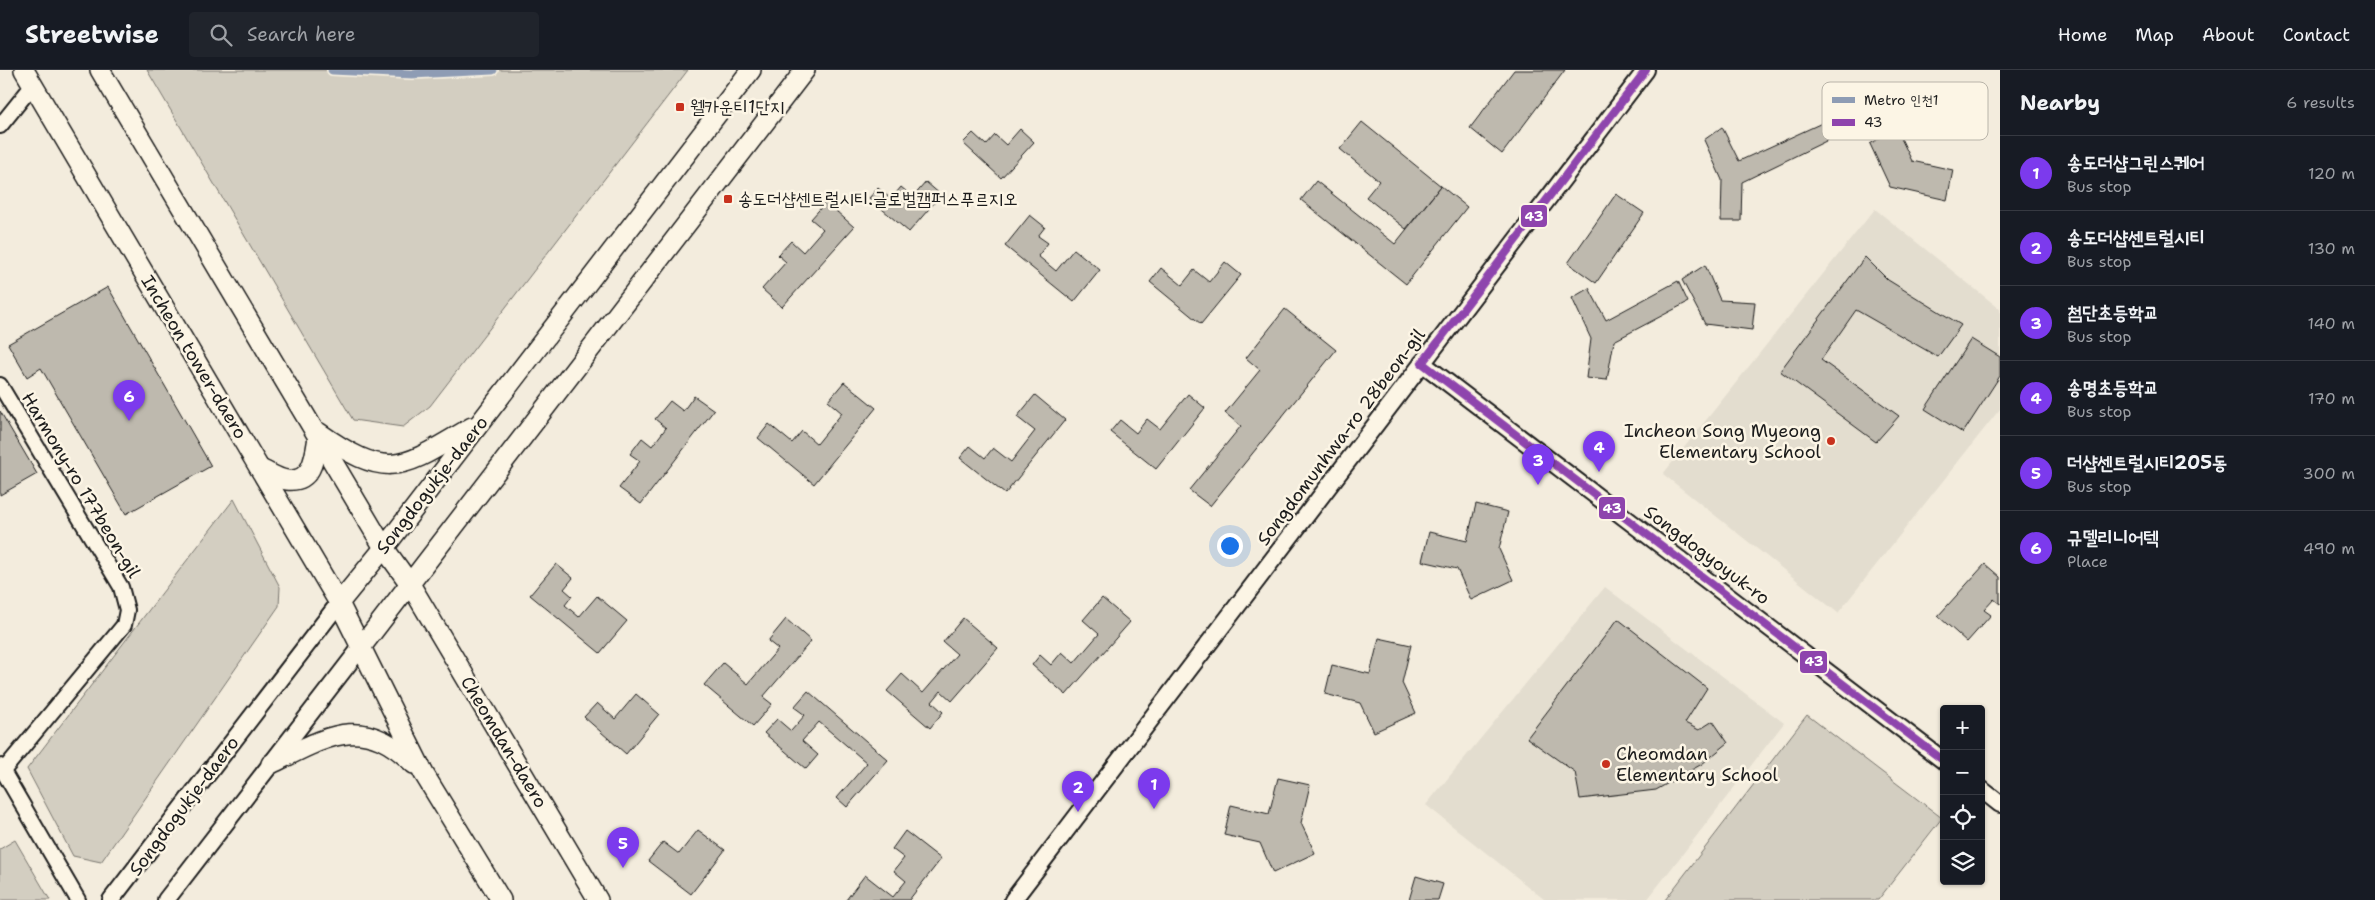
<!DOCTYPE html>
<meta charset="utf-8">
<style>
body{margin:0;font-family:"Shantell Sans","Poor Story",sans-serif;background:#20242c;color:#f1f3f6}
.controls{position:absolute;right:15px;bottom:15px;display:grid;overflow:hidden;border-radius:5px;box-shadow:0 1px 4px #0004}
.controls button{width:45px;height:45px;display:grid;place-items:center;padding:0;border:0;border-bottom:1px solid #363941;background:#171b24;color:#f1f3f6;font:25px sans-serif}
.you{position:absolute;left:1229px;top:475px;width:18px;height:18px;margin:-12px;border:4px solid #fff;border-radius:50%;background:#1a73e8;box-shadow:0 0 0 8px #1a73e833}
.badge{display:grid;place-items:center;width:32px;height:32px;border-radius:50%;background:#7c3aed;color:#fff;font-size:16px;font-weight:700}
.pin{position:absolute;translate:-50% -41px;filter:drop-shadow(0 1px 2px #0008)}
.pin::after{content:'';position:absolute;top:26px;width:18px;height:15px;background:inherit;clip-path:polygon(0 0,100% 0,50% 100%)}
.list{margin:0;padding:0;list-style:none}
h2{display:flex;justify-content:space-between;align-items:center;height:65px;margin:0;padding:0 20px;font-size:21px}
h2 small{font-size:16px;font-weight:400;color:#9ea1a6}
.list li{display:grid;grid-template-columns:32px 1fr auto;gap:15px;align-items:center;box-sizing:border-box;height:75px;padding:0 20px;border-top:1px solid #363941}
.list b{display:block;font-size:19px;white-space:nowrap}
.list p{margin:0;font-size:16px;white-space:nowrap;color:#9ea1a6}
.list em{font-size:16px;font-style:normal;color:#9ea1a6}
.icon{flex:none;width:28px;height:28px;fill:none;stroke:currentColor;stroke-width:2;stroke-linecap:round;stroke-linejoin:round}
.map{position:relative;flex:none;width:2000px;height:830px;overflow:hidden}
header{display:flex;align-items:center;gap:30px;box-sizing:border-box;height:70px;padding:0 25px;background:#171b24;border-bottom:1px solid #363941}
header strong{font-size:24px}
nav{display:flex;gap:28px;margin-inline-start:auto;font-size:18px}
.search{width:350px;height:45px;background:#20242c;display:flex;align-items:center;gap:12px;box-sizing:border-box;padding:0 18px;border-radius:5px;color:#9ea1a6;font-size:19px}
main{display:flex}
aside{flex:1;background:#171b24}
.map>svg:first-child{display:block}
.built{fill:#e3ddcf}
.green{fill:#d3cec1;stroke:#78756e}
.building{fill:#beb9ae;stroke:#1c1c1c}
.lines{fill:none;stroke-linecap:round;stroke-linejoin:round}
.minor-casing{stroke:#1c1c1c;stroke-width:18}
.tertiary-casing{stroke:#1c1c1c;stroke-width:20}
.secondary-casing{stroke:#1c1c1c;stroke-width:22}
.minor{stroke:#fcf5e5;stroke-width:14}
.tertiary{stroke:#fcf5e5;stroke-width:16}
.secondary{stroke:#fcf5e5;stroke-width:19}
.bus-1-casing{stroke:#fcf5e5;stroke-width:11}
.bus-1{stroke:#8e44ad;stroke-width:8}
.metro-1-casing{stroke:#fcf5e5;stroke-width:12}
.metro-1{stroke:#8e9cb4;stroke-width:9}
.poi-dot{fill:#c8321e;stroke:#fcf5e5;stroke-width:2}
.labels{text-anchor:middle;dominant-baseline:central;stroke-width:5;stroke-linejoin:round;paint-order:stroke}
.poi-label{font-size:18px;fill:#1c1c1c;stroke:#fcf5e5;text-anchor:start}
.street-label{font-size:18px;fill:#1c1c1c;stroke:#fcf5e5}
.key{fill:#fcf5e5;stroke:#b9b4a9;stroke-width:1}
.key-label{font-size:14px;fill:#1c1c1c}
.line-badge{stroke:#fcf5e5;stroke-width:2}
.badge-label{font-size:14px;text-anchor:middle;font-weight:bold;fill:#fff}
</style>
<header>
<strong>Streetwise</strong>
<div class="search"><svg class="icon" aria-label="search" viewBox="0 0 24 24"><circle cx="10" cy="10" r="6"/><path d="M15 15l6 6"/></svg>Search here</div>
<nav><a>Home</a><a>Map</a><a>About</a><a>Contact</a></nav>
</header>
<main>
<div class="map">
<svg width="2000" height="830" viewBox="0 0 2000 830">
<rect width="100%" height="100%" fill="#f3ecdd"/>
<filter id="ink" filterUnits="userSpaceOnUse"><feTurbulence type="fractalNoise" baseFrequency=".02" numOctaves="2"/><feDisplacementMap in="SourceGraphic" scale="10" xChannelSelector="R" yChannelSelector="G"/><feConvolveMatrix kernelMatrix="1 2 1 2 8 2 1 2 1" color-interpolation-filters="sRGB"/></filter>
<g filter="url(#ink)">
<g class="built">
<polygon points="1875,139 2000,239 2000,339 1838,543 1663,404"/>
<polygon points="1605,517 1784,653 1647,830 1545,830 1426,735"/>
</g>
<g class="green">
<polygon points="147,0 688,0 430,336 403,357 353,350"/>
<polygon points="234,429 280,517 279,536 101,792 73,786 27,699"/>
<polygon points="1807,645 1942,748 1878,830 1665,830"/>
<polygon points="15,770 50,830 0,830 0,779"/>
</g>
<g class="building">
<polygon points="1514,0 1565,0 1502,84 1470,58"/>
<polygon points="1362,52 1441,116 1406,159 1366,127 1379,111 1340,79"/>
<polygon points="1822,53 1826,71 1742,112 1741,151 1721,151 1722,110 1704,70 1722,57 1739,91"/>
<polygon points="1896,58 1912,91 1953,100 1947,130 1890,117 1870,74"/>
<polygon points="1020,59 1034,72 1001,108 963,73 973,63 986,75 995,65 1006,75"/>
<polygon points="1316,111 1395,174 1441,116 1467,137 1406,214 1301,130"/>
<polygon points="926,112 941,125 909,162 869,128 878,118 891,129 901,117 913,127"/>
<polygon points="1616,124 1644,143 1596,213 1568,193"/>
<polygon points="826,132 854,157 782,237 762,219 786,192 778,185 791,171 803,182 823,159 811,149"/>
<polygon points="1030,145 1045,157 1038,166 1048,173 1038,186 1056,201 1074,179 1100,200 1074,232 1005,176"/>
<polygon points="1865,187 1888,210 1961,255 1938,287 1856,240 1821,290 1899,346 1876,372 1780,301"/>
<polygon points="1225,192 1241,205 1201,254 1150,212 1161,198 1182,215 1194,200 1209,212"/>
<polygon points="1705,195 1720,230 1755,232 1752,260 1705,254 1682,210"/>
<polygon points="1678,211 1688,232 1614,271 1607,310 1586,308 1591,269 1572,228 1589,218 1606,250"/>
<polygon points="108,217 211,396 126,444 41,298 27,307 8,274"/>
<polygon points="1285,239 1336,280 1210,436 1189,420 1241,356 1225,343 1260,300 1246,288"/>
<polygon points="1971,269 2000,287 2000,306 1963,363 1925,339"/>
<polygon points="844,312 876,338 814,414 758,368 769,354 792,373 802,361 817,374 842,343 828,331"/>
<polygon points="1188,324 1205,338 1156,399 1110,362 1120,350 1136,363 1147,349 1160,359"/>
<polygon points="1035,325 1065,350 1005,424 960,388 970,376 985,388 993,378 1011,392 1035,361 1017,347"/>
<polygon points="694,326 714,340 641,434 619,418 640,391 630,384 642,368 652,376 666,358 655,349 670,331 683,341"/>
<polygon points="0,341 37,404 0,425"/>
<polygon points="1476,434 1508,442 1499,479 1513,510 1471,530 1457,499 1422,491 1429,462 1467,471"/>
<polygon points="556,494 573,508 564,519 572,526 565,535 579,547 597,526 627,551 600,583 530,525"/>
<polygon points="1985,494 2000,507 2000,534 1994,529 1984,540 1991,545 1967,572 1938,546"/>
<polygon points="1102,528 1130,552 1066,625 1032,595 1040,585 1051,595 1062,582 1074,593 1099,564 1083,550"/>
<polygon points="963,548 998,578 952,631 941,621 932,632 943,642 930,658 887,621 902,604 923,623 957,584 943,572"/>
<polygon points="786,549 811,571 763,627 772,634 753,656 704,615 723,593 748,614 778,579 768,571"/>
<polygon points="1618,549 1707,618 1685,653 1699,660 1713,651 1728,673 1702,694 1656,720 1580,729 1575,702 1527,668"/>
<polygon points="1379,568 1411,575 1402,613 1416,643 1374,662 1360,633 1325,624 1332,595 1370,604"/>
<polygon points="808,621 888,690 847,737 837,728 867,693 819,652 802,671 818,685 806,699 764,663 777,649 791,661 805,645 794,637"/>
<polygon points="636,624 659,644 626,684 584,647 597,633 615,649"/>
<polygon points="1278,708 1310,715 1301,753 1315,783 1273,803 1260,773 1224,765 1231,735 1269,744"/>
<polygon points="698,760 725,780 691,824 648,791 663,772 679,784"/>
<polygon points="905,761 941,789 909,830 846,830 865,805 893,827 906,811 894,801 904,788 892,779"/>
<polygon points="1416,806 1443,814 1438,830 1409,830"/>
</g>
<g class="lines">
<g class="minor-casing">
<g id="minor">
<polyline points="0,56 33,15"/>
<polyline points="0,315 121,517 127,540 124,555 3,701"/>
<polyline points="0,696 78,830"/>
</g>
</g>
<g class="tertiary-casing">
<g id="tertiary">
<polyline points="1422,293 1944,691"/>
<polyline points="1981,719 2000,734"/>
<polyline points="111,830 339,533"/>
<polyline points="166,830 362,576"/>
<polyline points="1013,830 1646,0"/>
</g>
</g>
<g class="secondary-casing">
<g id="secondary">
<polyline points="24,0 339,533 424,704 501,830"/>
<polyline points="100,0 384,478 410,514 598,830"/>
<path d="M318,362C390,413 402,398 472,357"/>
<path d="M260,399C268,402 278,409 287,410C313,413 315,386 318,367"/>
<polyline points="339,533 384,478 751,0"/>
<polyline points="362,576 805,0"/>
<path d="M271,694C327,667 362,642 414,694"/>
</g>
</g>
<use href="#minor" class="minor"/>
<use href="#tertiary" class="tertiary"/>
<use href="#secondary" class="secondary"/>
<g class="bus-1-casing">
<g id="bus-1">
<polyline points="1422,293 1944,691"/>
<polyline points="1422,293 1646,0"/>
</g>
</g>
<use href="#bus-1" class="bus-1"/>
<g class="metro-1-casing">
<polyline id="metro-1" points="332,0 412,4 493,0"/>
</g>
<use href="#metro-1" class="metro-1"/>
</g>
</g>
<g class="poi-dot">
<rect x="675" y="32" width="10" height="10" rx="2.5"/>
<rect x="723" y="124" width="10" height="10" rx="2.5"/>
<circle cx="1831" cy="371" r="5"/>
<circle cx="1606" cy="694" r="5"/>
</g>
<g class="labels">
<g class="poi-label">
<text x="690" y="37">웰카운티1단지</text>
<text x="738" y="129">송도더샵센트럴시티.글로벌캠퍼스푸르지오</text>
<text x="1821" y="361" text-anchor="end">Incheon Song Myeong<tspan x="1821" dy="21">Elementary School</tspan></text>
<text x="1616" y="684">Cheomdan<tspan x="1616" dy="21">Elementary School</tspan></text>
</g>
<g class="street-label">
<text transform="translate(194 287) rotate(59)">Incheon tower-daero</text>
<text transform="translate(1341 367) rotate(-53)">Songdomunhwa-ro 28beon-gil</text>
<text transform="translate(81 415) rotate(59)">Harmony-ro 177beon-gil</text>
<text transform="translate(432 415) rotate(-52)">Songdogukje-daero</text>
<text transform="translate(1707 485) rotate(37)">Songdogyoyuk-ro</text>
<text transform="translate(504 672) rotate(59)">Cheomdan-daero</text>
<text transform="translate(184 736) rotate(-53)">Songdogukje-daero</text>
</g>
</g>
<rect x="1822" y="12" width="166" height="58" rx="8" class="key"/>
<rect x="1832" y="27" width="23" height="6" fill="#8e9cb4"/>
<rect x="1832" y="49" width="23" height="7" fill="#8e44ad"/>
<g class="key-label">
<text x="1864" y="35">Metro 인천1</text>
<text x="1864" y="57">43</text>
</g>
<g class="line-badge">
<rect x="1520" y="134" width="28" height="24" rx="5" fill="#8e44ad"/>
<rect x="1598" y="426" width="28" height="24" rx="5" fill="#8e44ad"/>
<rect x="1799" y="580" width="29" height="24" rx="5" fill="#8e44ad"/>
</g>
<g class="badge-label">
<text x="1534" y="151">43</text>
<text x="1612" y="443">43</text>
<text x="1814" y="596">43</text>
</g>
</svg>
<div class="controls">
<button>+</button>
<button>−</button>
<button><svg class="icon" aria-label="locate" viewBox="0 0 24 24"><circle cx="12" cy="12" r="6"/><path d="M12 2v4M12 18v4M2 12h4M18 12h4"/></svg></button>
<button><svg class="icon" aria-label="layers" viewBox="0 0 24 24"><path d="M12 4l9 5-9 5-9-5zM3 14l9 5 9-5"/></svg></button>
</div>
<div class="you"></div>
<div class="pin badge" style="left:1154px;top:739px">1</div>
<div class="pin badge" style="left:1078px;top:742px">2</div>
<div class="pin badge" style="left:1538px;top:415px">3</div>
<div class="pin badge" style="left:1599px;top:402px">4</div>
<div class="pin badge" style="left:623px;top:798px">5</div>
<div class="pin badge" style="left:129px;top:351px">6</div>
</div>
<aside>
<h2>Nearby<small>6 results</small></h2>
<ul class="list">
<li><span class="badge">1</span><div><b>송도더샵그린스퀘어</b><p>Bus stop</p></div><em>120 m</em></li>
<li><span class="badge">2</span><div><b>송도더샵센트럴시티</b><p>Bus stop</p></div><em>130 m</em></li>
<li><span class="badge">3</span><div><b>첨단초등학교</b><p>Bus stop</p></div><em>140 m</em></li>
<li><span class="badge">4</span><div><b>송명초등학교</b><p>Bus stop</p></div><em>170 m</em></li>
<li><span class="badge">5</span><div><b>더샵센트럴시티205동</b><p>Bus stop</p></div><em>300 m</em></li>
<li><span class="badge">6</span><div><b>규델리니어텍</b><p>Place</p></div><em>490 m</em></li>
</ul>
</aside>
</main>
